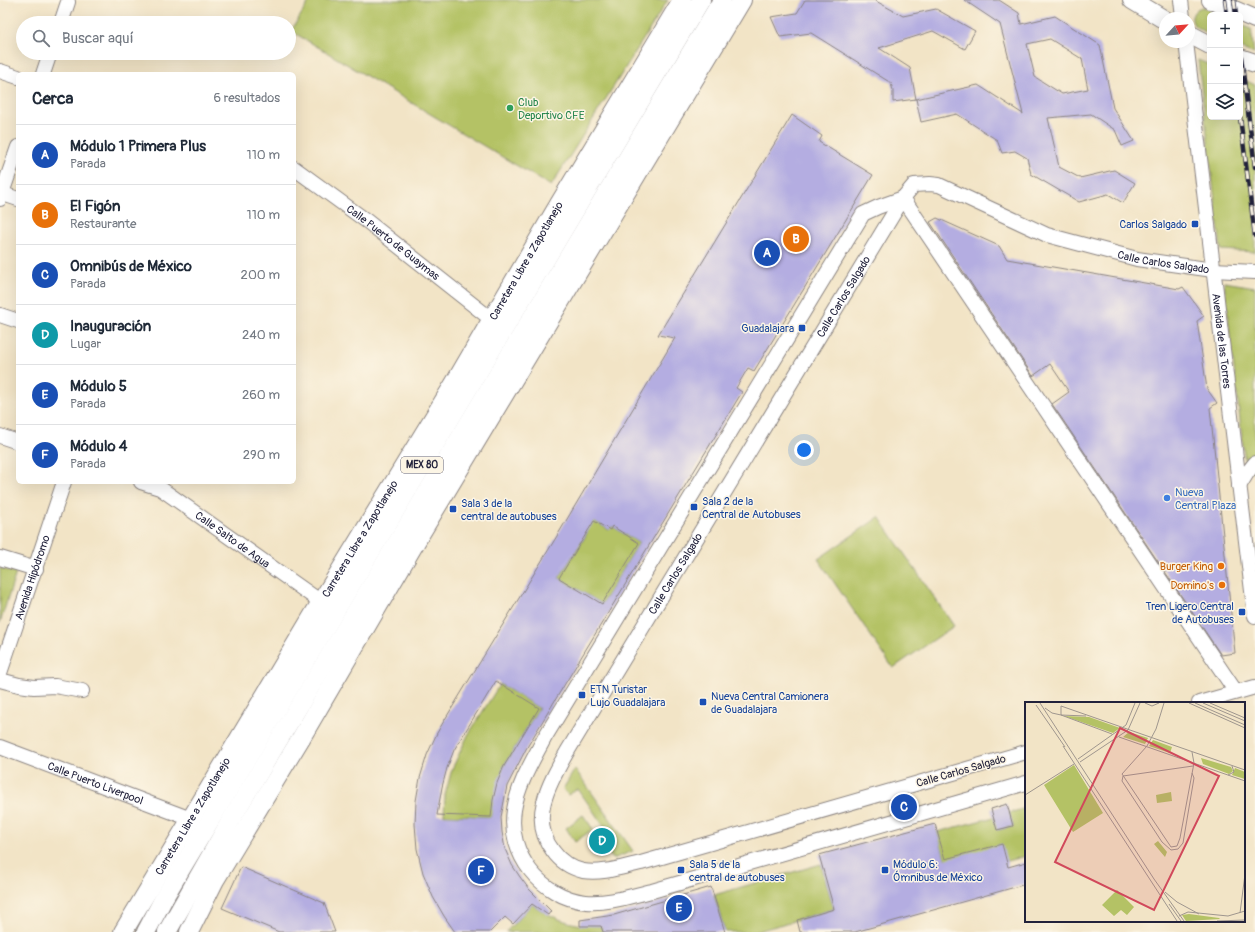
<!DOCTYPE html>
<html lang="es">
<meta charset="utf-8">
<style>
body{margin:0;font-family:Pangolin,sans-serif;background:#f6f6f7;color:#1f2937}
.controls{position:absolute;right:12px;top:12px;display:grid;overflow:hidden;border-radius:6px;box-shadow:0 4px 16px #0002}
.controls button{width:36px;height:36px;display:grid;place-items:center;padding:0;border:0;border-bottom:1px solid #e0e1e3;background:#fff;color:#1f2937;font:20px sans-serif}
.compass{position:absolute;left:1159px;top:12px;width:36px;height:36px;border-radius:50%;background:#fff;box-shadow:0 4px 16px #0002;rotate:64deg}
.you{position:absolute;left:804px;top:450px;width:14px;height:14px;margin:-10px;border:3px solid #fff;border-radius:50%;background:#1a73e8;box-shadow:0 0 0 6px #1a73e833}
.badge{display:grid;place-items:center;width:26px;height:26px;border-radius:50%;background:#0f766e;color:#fff;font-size:13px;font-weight:700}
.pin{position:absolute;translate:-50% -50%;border:2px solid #fff;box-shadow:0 1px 4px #0006}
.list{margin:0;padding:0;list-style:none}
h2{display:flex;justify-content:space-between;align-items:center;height:52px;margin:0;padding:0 16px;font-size:17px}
h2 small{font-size:13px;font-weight:400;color:#747a83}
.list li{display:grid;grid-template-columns:26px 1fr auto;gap:12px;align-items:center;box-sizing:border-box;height:60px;padding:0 16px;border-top:1px solid #e0e1e3}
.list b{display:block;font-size:15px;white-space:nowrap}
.list p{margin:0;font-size:13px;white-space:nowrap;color:#747a83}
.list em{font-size:13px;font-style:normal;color:#747a83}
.icon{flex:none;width:22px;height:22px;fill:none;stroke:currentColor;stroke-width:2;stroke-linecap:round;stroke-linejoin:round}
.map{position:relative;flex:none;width:1255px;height:932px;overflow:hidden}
.search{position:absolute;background:#fff;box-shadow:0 4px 16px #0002;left:16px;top:16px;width:280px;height:44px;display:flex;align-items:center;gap:10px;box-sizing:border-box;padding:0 14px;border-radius:22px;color:#747a83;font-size:15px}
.panel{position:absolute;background:#fff;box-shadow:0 4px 16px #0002;left:16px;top:72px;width:280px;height:412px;border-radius:6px}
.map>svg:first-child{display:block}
.green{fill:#b4c265;stroke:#6b7250}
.building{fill:#b4ade1;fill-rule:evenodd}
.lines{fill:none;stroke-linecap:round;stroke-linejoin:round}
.minor-casing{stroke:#8a8380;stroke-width:16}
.major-casing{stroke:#8a8380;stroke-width:20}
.minor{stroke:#fff;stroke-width:14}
.major{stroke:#fff;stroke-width:18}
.rail-casing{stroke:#22223b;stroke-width:4.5}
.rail{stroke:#fcf5e5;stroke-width:3;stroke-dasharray:9;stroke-linecap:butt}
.leisure-dot{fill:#2e9e5b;stroke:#fcf5e5;stroke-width:1.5}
.transit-dot{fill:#1a4fb4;stroke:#fcf5e5;stroke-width:1.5}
.shop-dot{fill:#3f7fe0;stroke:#fcf5e5;stroke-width:1.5}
.food-dot{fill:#e8710a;stroke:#fcf5e5;stroke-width:1.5}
.labels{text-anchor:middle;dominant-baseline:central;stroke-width:3;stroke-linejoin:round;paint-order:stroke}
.shield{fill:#fcf5e5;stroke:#63616e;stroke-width:1}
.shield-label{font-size:10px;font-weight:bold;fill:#22223b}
.leisure-label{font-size:11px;fill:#27864d;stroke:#fcf5e5;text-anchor:start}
.transit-label{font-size:11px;fill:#164399;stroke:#fcf5e5;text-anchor:start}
.street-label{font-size:11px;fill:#22223b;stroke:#fcf5e5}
.shop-label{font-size:11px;fill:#366cbe;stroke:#fcf5e5;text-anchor:start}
.food-label{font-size:11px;fill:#c56008;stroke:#fcf5e5;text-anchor:end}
.inset-road{fill:none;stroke:#9f968e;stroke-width:1}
.view{fill:#d1495b;fill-opacity:0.15;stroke:#d1495b;stroke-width:2}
.inset-edge{fill:none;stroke:#22223b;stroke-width:2}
</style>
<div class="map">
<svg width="1255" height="932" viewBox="0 0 1255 932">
<rect width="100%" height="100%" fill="#fcf5e5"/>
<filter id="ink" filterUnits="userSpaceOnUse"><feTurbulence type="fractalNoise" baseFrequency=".025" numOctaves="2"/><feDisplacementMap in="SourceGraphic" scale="8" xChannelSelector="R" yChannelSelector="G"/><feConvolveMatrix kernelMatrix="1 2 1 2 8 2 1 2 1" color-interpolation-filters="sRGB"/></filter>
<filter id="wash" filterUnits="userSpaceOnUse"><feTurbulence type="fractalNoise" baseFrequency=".012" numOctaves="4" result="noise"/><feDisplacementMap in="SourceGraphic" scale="16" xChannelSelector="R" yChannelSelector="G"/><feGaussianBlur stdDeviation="0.9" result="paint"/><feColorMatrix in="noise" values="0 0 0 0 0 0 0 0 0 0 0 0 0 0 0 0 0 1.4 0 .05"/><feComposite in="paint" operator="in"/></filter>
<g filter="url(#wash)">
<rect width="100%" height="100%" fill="#f2e4c6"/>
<g class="green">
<polygon points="310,0 668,0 551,186 291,31"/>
<path d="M1202,7H1205L1218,15H1210V34C1205,32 1199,29 1195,26C1188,18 1194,9 1202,7Z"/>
<polygon points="1240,25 1251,29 1254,54 1240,48"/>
<polygon points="1198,60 1210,65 1210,117 1240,117 1240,78 1255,85 1255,252 1221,250"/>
<polygon points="1224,282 1255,287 1255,471 1246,472"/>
<polygon points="879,517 954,626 893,668 818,559"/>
<polygon points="592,519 609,530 612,526 639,543 602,604 559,578 585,537"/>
<polygon points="0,568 16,573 0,623"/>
<polygon points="500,684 539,708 504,766 491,817 444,815 445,795 452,769 468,735"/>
<polygon points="575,769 633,851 613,859 606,850 616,844 578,789 568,795 563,789"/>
<polygon points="1026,808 1026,856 950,876 937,832 994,817 998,830 1013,826 1009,813"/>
<polygon points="583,815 593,829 575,842 566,828"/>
<polygon points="821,864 834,909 755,932 725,932 714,895"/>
<path d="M532,904C555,920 573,926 601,926L603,932H506Z"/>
</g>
<g id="blocks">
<g class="building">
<polygon points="805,0 874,0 903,16 936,9 975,31 965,49 933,31 879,48 910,68 916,99 893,102 893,91 891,83 811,33 780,37 771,17 797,13"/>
<path d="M964,0H999L1019,13L1021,24L1055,16L1100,45L1113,108L1134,141L1122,146L1115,130L1091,114L1048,118L1059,167L1080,178L1114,170L1135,183L1123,203L1108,194L1079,202L1031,174L1027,158L1015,151L1002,153L997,140L957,114L921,122L916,99L978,85L1023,114L1000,24ZM1050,39L1082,59L1088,89L1062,94L1035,77L1027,44Z"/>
<path d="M792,115L822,136L819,142L873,175L754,371L748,368L736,388L742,392L557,697L526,749L507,786L501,817L502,832L505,849L512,865L520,877L529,889L551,911L548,915L532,904L513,924L505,917L490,932H455L444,916L433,897L423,873L417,849L415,824L416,801L420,778L427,755L437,733L444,721L557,536L675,338L658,335ZM594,521L610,530L612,526L639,543L602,604L559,578ZM496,681L539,708L504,766L497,783L493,800L491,817L437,815L442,787L447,768L454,750Z"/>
<polygon points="937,218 999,246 1007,259 1179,289 1183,287 1204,316 1197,321 1207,389 1217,403 1210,408 1235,653 1221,655 1052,404 1069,392 1050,364 1033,376 930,222"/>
<polygon points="1007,804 1013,826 997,830 991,809"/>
<polygon points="935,824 945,859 1002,844 1008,867 1026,862 1026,884 855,932 800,932 797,920 834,909 819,855"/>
<polygon points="241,867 324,903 335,932 279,932 222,908"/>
<polygon points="711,887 725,932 603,932 601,926 580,926 580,920 614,915"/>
</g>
</g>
</g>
<g filter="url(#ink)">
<use href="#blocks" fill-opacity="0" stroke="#8a8380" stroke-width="1"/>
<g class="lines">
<g class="minor-casing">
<g id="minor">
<polyline points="1181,0 1183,18"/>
<polyline points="61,23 68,2"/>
<path id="s1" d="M1186,42L1255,616"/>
<polyline points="0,71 18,77"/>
<polyline points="43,74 50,53"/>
<path id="s2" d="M294,168L368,222L491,319"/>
<polyline points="0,193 18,199"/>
<polyline points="0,199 18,147"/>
<polyline points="0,315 18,321"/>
<polyline points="0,436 18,442"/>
<path id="s3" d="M141,482L160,488L321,602"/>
<polyline points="1239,486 1247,473 1255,463"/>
<polyline points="0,558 36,569"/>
<path id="s4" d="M0,673L64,482"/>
<polyline points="0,680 19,685 34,687 55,686 82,691"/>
<polyline points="1199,703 1255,687"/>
<path id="s5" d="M0,747L191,819"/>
<path id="s6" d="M1026,752L641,863C622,867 602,874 583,871C571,868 560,861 553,851C528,819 550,782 567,752L903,198L914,185L930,184L939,185L1047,235L1137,259L1213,270L1255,272"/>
<path d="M1026,783L652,891C631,896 608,904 586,902C541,897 507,854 514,810C518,784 533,760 545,737L863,214L878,207L903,198L1236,692"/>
</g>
</g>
<g class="major-casing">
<g id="major">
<polyline points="1132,0 1165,20"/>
<polyline points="1211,0 1255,19"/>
<polyline points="1189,34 1210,45"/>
<polyline points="1240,58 1255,63"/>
<path id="s7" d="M123,932L321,602L454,384L559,204L682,0"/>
<polyline points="146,932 165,896 701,0"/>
<polyline points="167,932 232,818 722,0"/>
<polyline points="189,932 215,880 301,738 421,533 742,0"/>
</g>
</g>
<use href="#minor" class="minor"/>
<use href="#major" class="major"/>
<g class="rail-casing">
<g id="rail">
<polyline points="1225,0 1227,15"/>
<polyline points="1234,0 1236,15"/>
<polyline points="1240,49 1255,167"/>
<polyline points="1240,117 1255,236"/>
</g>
</g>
<use href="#rail" class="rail"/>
</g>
</g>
<circle class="leisure-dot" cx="510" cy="108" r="4"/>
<g class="transit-dot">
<rect x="1191" y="220" width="8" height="8" rx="2"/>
<rect x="798" y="324" width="8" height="8" rx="2"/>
<rect x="690" y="503" width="8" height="8" rx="2"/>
<rect x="449" y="505" width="8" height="8" rx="2"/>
<rect x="1238" y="608" width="8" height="8" rx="2"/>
<rect x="578" y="691" width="8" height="8" rx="2"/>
<rect x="699" y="698" width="8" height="8" rx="2"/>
<rect x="677" y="866" width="8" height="8" rx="2"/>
<rect x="881" y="866" width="8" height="8" rx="2"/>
</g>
<circle class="shop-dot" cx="1167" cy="498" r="4"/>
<g class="food-dot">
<circle cx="1221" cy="566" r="4"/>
<circle cx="1222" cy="585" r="4"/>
</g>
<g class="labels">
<rect class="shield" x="401" y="457" width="42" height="16" rx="3"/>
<g class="shield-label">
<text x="422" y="465">MEX 80</text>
</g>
<g class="leisure-label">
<text x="518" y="102">Club<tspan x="518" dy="13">Deportivo CFE</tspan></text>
</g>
<g class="transit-label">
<text x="1187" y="224" text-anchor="end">Carlos Salgado</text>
<text x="794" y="328" text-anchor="end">Guadalajara</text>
<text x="702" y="501">Sala 2 de la<tspan x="702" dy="13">Central de Autobuses</tspan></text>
<text x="461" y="503">Sala 3 de la<tspan x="461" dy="13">central de autobuses</tspan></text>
<text x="1234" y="606" text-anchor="end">Tren Ligero Central<tspan x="1234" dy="13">de Autobuses</tspan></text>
<text x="590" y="689">ETN Turistar<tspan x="590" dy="13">Lujo Guadalajara</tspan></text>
<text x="711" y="696">Nueva Central Camionera<tspan x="711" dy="13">de Guadalajara</tspan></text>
<text x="689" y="864">Sala 5 de la<tspan x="689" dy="13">central de autobuses</tspan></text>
<text x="893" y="864">Módulo 6:<tspan x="893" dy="13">Ómnibus de México</tspan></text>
</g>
<g class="street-label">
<text stroke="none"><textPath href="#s2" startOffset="124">Calle Puerto de Guaymas</textPath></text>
<text stroke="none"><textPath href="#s7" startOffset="783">Carretera Libre a Zapotlanejo</textPath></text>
<text stroke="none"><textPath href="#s6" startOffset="1532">Calle Carlos Salgado</textPath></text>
<text stroke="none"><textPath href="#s6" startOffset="1136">Calle Carlos Salgado</textPath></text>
<text stroke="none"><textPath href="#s1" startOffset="301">Avenida de las Torres</textPath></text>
<text stroke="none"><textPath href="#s7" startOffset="459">Carretera Libre a Zapotlanejo</textPath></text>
<text stroke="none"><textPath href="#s3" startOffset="109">Calle Salto de Agua</textPath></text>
<text stroke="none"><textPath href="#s6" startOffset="812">Calle Carlos Salgado</textPath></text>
<text stroke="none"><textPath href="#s4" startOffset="101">Avenida Hipódromo</textPath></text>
<text transform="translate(961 771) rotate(-16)">Calle Carlos Salgado</text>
<text stroke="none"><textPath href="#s5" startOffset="102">Calle Puerto Liverpool</textPath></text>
<text stroke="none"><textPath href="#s7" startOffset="135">Carretera Libre a Zapotlanejo</textPath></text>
</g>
<g class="shop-label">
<text x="1175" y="492">Nueva<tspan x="1175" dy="13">Central Plaza</tspan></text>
</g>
<g class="food-label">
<text x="1213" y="566">Burger King</text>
<text x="1214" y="585">Domino's</text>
</g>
</g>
<g transform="translate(1025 702)">
<rect width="220" height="220" fill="#f2e4c6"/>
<path d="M39,14L64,15L95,26L88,31ZM104,30L123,36L120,42L98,35ZM128,38L147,45L145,51L124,44ZM176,56L206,65L208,69L204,72L178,62ZM49,63L78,111L48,130L19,83ZM210,66L220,70V77L207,73ZM146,90L147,99L132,101L131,93ZM133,139L142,150L140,155L129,142ZM92,188L109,205L102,213L96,208L89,214L77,203ZM164,212L194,216L195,217L161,219L157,213Z" fill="#b4c265"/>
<path class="inset-road" d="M15,1L129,177L159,219M120,1L127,4L134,1M139,1L131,27L122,44L97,72L146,145L152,144L155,136L169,61L167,50M164,1L220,26M170,1L220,23M178,1L220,19M185,1L220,16M11,3L40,45M20,6L27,11L36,13M36,13V4L220,68M36,13L87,32M36,13L61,14M94,35L220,79M38,44L152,219M53,57L101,23L110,1M55,60L103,28L115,1M167,71L169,76L158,141L153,147L146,148L137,140L97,79L98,74L168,64M203,73L209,70L207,64M0,93L49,62M140,190L152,200L174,212M144,202L156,219M215,211L220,172M154,214L163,210L203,214L220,209M192,219L220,218"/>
<path class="view" d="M95,26L194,74L129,208L30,160Z"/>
<rect width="220" height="220" class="inset-edge"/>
</g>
</svg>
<div class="controls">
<button>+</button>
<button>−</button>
<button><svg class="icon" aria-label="layers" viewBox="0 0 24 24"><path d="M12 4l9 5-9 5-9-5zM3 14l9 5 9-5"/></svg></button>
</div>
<svg class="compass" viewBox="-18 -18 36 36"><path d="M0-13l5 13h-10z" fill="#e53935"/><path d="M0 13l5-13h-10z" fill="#747a83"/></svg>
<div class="you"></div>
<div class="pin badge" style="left:767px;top:253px;background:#1a4fb4">A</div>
<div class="pin badge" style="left:796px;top:239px;background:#e8710a">B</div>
<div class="pin badge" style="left:904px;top:807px;background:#1a4fb4">C</div>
<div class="pin badge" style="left:602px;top:841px;background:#0f9aa8">D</div>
<div class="pin badge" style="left:679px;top:908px;background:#1a4fb4">E</div>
<div class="pin badge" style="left:481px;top:871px;background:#1a4fb4">F</div>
<div class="search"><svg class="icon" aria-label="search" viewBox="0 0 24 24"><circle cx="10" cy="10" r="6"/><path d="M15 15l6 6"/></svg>Buscar aquí</div>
<section class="panel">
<h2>Cerca<small>6 resultados</small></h2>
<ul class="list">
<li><span class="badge" style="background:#1a4fb4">A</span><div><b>Módulo 1 Primera Plus</b><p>Parada</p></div><em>110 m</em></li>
<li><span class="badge" style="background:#e8710a">B</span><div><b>El Figón</b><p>Restaurante</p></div><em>110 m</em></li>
<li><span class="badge" style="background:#1a4fb4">C</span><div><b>Omnibús de México</b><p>Parada</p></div><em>200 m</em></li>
<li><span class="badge" style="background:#0f9aa8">D</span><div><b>Inauguración</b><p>Lugar</p></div><em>240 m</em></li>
<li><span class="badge" style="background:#1a4fb4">E</span><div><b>Módulo 5</b><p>Parada</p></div><em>260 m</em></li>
<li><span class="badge" style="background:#1a4fb4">F</span><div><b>Módulo 4</b><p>Parada</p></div><em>290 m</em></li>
</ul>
</section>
</div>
